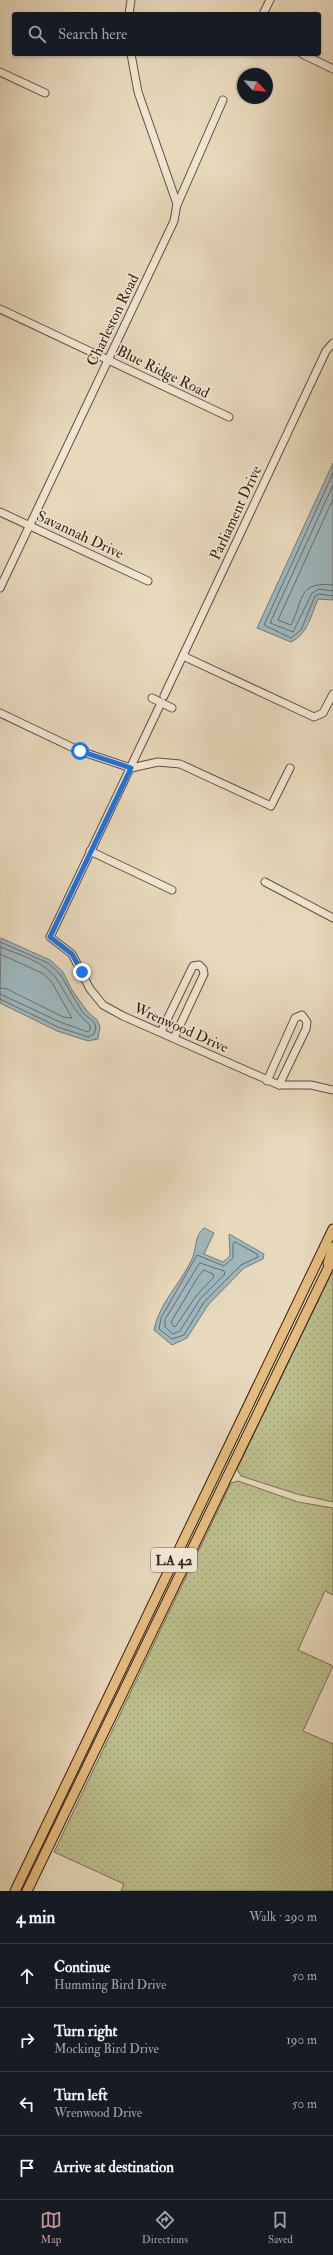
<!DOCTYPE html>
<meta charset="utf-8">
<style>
body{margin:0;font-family:"IM FELL Double Pica",serif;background:#20242c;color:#f1f3f6}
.compass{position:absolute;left:237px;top:68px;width:36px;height:36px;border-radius:50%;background:#171b24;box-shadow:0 1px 3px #0004;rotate:116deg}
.stop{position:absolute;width:12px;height:12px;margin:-9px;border:3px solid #1a73e8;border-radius:50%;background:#fff}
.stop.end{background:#1a73e8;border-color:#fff;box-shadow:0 1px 4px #0008}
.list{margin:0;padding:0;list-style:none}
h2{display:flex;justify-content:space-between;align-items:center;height:52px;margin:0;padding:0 16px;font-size:17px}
h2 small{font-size:13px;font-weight:400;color:#9ea1a6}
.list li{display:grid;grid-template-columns:26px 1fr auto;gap:12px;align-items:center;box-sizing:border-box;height:64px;padding:0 16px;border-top:1px solid #363941}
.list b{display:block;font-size:15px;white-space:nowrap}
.list p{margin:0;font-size:13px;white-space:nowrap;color:#9ea1a6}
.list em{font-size:13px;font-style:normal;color:#9ea1a6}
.icon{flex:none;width:22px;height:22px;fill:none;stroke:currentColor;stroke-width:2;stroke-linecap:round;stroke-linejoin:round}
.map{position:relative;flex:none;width:333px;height:1891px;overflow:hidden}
.search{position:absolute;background:#171b24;box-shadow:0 1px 3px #0004;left:12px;right:12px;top:12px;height:44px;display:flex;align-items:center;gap:10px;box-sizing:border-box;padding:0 14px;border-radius:4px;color:#9ea1a6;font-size:15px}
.sheet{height:308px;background:#171b24}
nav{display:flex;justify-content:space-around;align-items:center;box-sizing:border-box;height:56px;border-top:1px solid #363941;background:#171b24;font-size:11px;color:#9ea1a6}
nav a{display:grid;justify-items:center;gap:2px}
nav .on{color:#c59692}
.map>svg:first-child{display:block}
.grass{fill:url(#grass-dots);stroke:#796e50}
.water{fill:#9db7bd;stroke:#747a79}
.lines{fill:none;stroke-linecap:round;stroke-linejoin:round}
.shore{stroke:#6a6a68;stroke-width:1}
.minor-casing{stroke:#624d3d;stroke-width:9}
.major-casing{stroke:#361e13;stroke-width:11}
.minor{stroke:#f0e6d3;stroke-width:7}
.major{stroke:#e4bc7e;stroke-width:9}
.route{stroke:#1a73e8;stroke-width:5}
.labels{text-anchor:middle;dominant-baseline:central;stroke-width:3;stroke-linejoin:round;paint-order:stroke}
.shield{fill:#f0e6d3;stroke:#6e5a4d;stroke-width:1}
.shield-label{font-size:14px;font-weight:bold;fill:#361e13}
.street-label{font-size:15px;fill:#361e13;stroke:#f0e6d3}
</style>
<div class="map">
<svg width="333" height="1891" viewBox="0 0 333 1891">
<defs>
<pattern id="grass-dots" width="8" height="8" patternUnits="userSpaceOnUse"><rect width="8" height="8" fill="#bcbe8d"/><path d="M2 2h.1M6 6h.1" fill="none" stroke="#a2a379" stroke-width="1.8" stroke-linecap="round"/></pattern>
</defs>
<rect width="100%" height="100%" fill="#e8d9bc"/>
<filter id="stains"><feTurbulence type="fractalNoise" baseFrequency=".005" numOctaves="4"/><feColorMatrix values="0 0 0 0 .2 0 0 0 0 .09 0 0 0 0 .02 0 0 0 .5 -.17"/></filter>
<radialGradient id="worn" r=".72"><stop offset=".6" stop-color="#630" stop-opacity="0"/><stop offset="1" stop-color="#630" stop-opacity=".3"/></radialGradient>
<g class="grass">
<polygon points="333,1270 333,1502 297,1494 241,1476 237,1469"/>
<polygon points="238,1481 298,1502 333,1508 333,1595 325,1591 298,1650 333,1666 303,1731 333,1744 333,1891 121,1891 124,1884 54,1852 231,1483"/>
</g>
<g class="water">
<path d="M333,463V600L318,599C311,615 308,634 291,642L257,628Z"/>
<polygon points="1,938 50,960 63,972 72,990 87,1011 97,1020 100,1027 98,1039 88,1041 57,1031 0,1003"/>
<path d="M204,1228L214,1233L204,1254L223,1262L230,1256L229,1234L264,1254L263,1259L244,1268L208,1305L187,1338L172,1345L154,1330C159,1303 181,1283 192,1259C197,1248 194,1236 204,1228Z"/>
</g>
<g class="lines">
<g class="shore">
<polyline points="333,473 264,625 291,638 301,630 315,596 319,594 333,596"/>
<polyline points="333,485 270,623 293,632 312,593 319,589 333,591"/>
<path d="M333,499L278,620L291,625C304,599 298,581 333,585"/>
<polyline points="0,942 48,963 60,974 83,1013 94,1022 96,1027 94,1034 88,1037 58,1027 0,999"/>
<path d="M0,947C18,954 45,962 56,978C68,996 72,1010 90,1025V1030L88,1032L60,1022L0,994"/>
<polyline points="0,954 42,973 51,981 72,1018 63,1017 7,989 0,988"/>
<polygon points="235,1242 257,1254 258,1257 241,1265 204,1302 184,1335 172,1339 159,1329 161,1318 197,1255 224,1266 233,1258 233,1244"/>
<polygon points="200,1263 224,1271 225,1274 200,1299 180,1331 173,1334 165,1327 165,1320"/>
<polygon points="204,1270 213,1274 214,1277 196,1296 176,1326 174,1327 171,1322 198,1277"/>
</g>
<g class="minor-casing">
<g id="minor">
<polyline points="129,14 131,0"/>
<polyline points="263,14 270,0"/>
<polyline points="302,54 333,69"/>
<polyline points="0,72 45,93"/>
<polyline points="177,205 223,100"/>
<polyline points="0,309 229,417"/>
<polyline points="0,512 148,581"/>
<polyline points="0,588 174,221 177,204 138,92 131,54"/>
<polyline points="183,656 314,717 323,713 333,694"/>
<polyline points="164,696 326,351 333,343"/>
<polyline points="152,698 172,708"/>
<polyline points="161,703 50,937 72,954 90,989 103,1005 123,1016 279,1085 311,1085 333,1090"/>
<polyline points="0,713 80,751 131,768 158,762 180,764 271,806 290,768"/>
<polyline points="90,851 172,890"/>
<polyline points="265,882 333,918"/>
<polyline points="161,1032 193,966 199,965 203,969 204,974 174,1038"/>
<polyline points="267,1081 295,1018 302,1015 307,1022 306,1029 279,1085"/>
</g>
</g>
<g class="major-casing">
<g id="major">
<polyline points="328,1263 333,1247"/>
<polyline points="15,1891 333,1229"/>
<polyline points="27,1891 333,1258"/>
</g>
</g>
<use href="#minor" class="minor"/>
<use href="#major" class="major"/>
</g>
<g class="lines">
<polyline class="route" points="80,751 131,768 50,937 72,954 82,972"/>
</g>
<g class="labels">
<rect class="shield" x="151" y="1548" width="46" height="24" rx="3"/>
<g class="shield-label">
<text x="174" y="1560">LA 42</text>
</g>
<g class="street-label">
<text transform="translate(113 320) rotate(-64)">Charleston Road</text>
<text transform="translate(163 372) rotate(26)">Blue Ridge Road</text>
<text transform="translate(236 513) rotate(-65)">Parliament Drive</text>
<text transform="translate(80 535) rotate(25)">Savannah Drive</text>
<text transform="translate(181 1028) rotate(24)">Wrenwood Drive</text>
</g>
</g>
<rect width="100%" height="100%" filter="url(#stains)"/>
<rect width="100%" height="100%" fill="url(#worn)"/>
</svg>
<svg class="compass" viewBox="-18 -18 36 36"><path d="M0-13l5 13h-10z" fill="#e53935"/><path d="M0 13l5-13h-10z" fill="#9ea1a6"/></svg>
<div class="stop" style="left:80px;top:751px"></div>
<div class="stop end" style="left:82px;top:972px"></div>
<div class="search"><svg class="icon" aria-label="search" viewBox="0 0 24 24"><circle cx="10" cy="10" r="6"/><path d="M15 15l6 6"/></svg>Search here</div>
</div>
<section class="sheet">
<h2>4 min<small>Walk · 290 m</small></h2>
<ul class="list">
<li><svg class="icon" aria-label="ahead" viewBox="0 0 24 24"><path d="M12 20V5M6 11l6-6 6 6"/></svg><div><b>Continue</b><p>Humming Bird Drive</p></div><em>50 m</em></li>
<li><svg class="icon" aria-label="right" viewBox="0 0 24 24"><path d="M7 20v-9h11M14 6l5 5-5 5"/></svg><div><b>Turn right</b><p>Mocking Bird Drive</p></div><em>190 m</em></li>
<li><svg class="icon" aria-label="left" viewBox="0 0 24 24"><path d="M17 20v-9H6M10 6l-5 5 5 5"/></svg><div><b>Turn left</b><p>Wrenwood Drive</p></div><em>50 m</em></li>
<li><svg class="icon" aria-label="arrive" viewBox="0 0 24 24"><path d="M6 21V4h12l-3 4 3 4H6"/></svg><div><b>Arrive at destination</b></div></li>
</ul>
</section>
<nav>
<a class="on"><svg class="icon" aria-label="map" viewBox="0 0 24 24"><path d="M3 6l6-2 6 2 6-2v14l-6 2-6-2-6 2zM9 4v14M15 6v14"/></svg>Map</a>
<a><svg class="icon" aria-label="directions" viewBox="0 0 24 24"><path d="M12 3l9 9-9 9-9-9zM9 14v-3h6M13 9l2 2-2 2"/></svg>Directions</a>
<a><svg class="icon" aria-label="saved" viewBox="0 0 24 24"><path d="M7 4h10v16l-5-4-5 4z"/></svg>Saved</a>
</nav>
